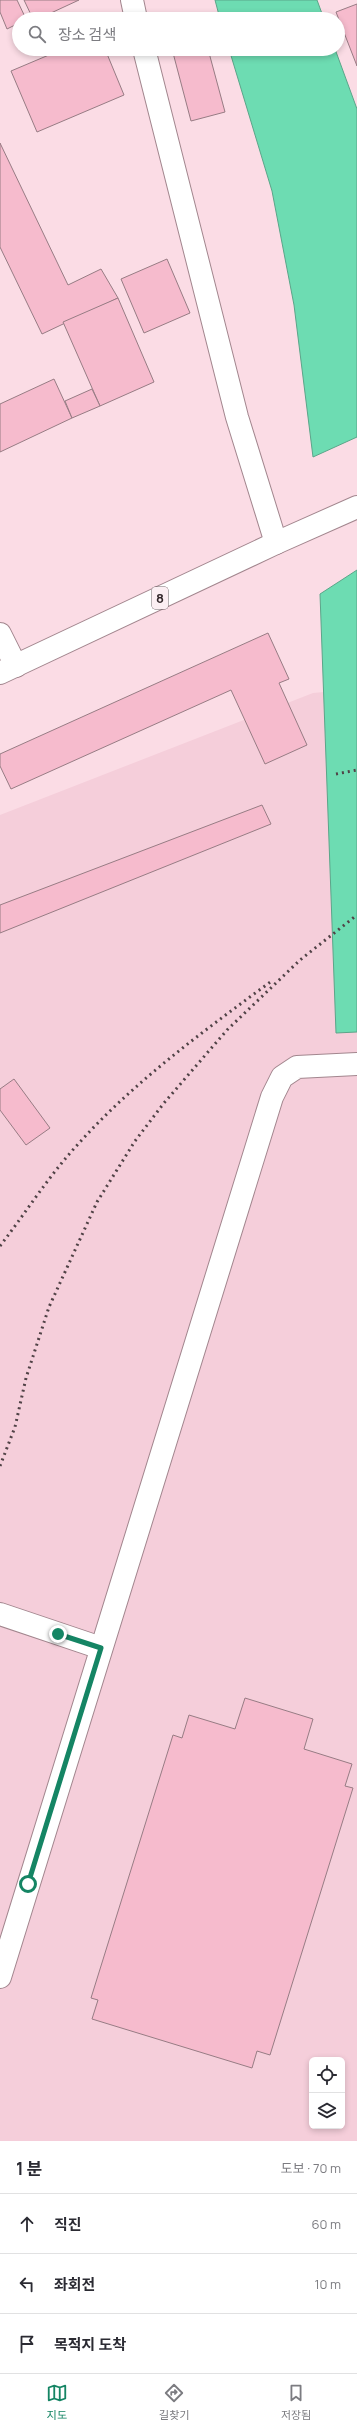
<!DOCTYPE html>
<html lang="ko">
<meta charset="utf-8">
<style>
body{margin:0;font-family:Manrope,"Noto Sans KR",sans-serif;background:#f7f7f7;color:#2b2b33}
.controls{position:absolute;right:12px;bottom:12px;display:grid;overflow:hidden;border-radius:6px;box-shadow:0 2px 6px #0003}
.controls button{width:36px;height:36px;display:grid;place-items:center;padding:0;border:0;border-bottom:1px solid #e1e1e2;background:#fff;color:#2b2b33;font:20px sans-serif}
.stop{position:absolute;width:12px;height:12px;margin:-9px;border:3px solid #158564;border-radius:50%;background:#fff}
.stop.end{background:#158564;border-color:#fff;box-shadow:0 1px 4px #0008}
.list{margin:0;padding:0;list-style:none}
h2{display:flex;justify-content:space-between;align-items:center;height:52px;margin:0;padding:0 16px;font-size:17px}
h2 small{font-size:13px;font-weight:400;color:#7c7c81}
.list li{display:grid;grid-template-columns:26px 1fr auto;gap:12px;align-items:center;box-sizing:border-box;height:60px;padding:0 16px;border-top:1px solid #e1e1e2}
.list b{display:block;font-size:15px;white-space:nowrap}
.list em{font-size:13px;font-style:normal;color:#7c7c81}
.icon{flex:none;width:22px;height:22px;fill:none;stroke:currentColor;stroke-width:2;stroke-linecap:round;stroke-linejoin:round}
.map{position:relative;flex:none;width:357px;height:2141px;overflow:hidden}
.search{position:absolute;background:#fff;box-shadow:0 2px 6px #0003;left:12px;right:12px;top:12px;height:44px;display:flex;align-items:center;gap:10px;box-sizing:border-box;padding:0 14px;border-radius:22px;color:#7c7c81;font-size:15px}
.sheet{height:232px;background:#fff}
nav{display:flex;justify-content:space-around;align-items:center;box-sizing:border-box;height:56px;border-top:1px solid #e1e1e2;background:#fff;font-size:11px;color:#7c7c81}
nav a{display:grid;justify-items:center;gap:2px}
nav .on{color:#158564}
.map>svg:first-child{display:block}
.built{fill:#f5ceda;fill-rule:evenodd}
.water{fill:#6ddcb2;stroke:#5ba589}
.building{fill:#f6bbcd;stroke:#977c84}
.lines{fill:none;stroke-linecap:round;stroke-linejoin:round}
.minor-casing{stroke:#a2868e;stroke-width:24}
.major-casing{stroke:#a2868e;stroke-width:24}
.minor{stroke:#fff;stroke-width:22}
.major{stroke:#fff;stroke-width:22}
.rail{stroke:#504246;stroke-width:3;stroke-dasharray:2 4;stroke-linecap:butt}
.route{stroke:#158564;stroke-width:5}
.labels{text-anchor:middle;dominant-baseline:central;stroke-width:3;stroke-linejoin:round;paint-order:stroke}
.shield{fill:#fceff3;stroke:#6e6266;stroke-width:1}
.shield-label{font-size:13px;font-weight:bold;fill:#312629}
</style>
<div class="map">
<svg width="357" height="2141" viewBox="0 0 357 2141">
<rect width="100%" height="100%" fill="#fbdce5"/>
<path class="built" d="M357,689V2141H0V815L313,693ZM312,2060H342V2126H312Z"/>
<g class="water">
<polygon points="215,0 317,0 324,19 220,19"/>
<polygon points="229,49 335,49 357,109 357,437 313,457 294,305 272,191"/>
<polygon points="357,570 357,1032 336,1033 320,594"/>
</g>
<g class="building">
<polygon points="0,0 17,0 26,19 19,19 19,23 7,29 0,12"/>
<polygon points="24,0 79,0 38,19 33,19"/>
<polygon points="357,4 357,66 336,12"/>
<polygon points="63,49 105,49 124,95 37,132 11,71"/>
<polygon points="172,49 208,49 225,112 191,121"/>
<polygon points="0,143 68,285 101,269 118,298 42,334 0,247"/>
<polygon points="167,259 190,313 144,333 121,279"/>
<polygon points="118,298 154,382 100,406 63,322"/>
<polygon points="54,379 72,418 0,452 0,404"/>
<polygon points="92,389 100,406 72,418 65,401"/>
<polygon points="268,633 289,679 279,683 307,745 265,764 231,690 11,789 0,766 0,754"/>
<polygon points="262,805 271,824 0,933 0,905"/>
<polygon points="14,1079 50,1128 26,1145 0,1110 0,1089"/>
<polygon points="245,1698 313,1719 304,1749 352,1764 345,1786 353,1788 270,2055 257,2051 252,2068 92,2019 98,2000 91,1998 173,1735 182,1738 189,1715 235,1729"/>
</g>
<g class="lines">
<g class="minor-casing">
<g id="minor">
<polyline points="132,0 136,19"/>
<polyline points="144,49 237,417 276,543"/>
<polyline points="0,634 16,666"/>
<polyline points="0,1614 101,1648"/>
<polyline points="0,1977 272,1097 282,1077 297,1067 357,1064"/>
</g>
</g>
<g class="major-casing">
<polyline id="major" points="0,673 276,543 357,507"/>
</g>
<use href="#minor" class="minor"/>
<use href="#major" class="major"/>
<g class="rail">
<polyline points="336,774 357,770"/>
<path d="M0,1246C27,1211 50,1174 80,1142C136,1080 205,1030 273,980"/>
<polyline points="0,1466 15,1427 26,1378 49,1307 97,1202 135,1141 164,1103 227,1030 300,960 357,915"/>
</g>
</g>
<g class="lines">
<polyline class="route" points="28,1884 101,1648 58,1634"/>
</g>
<g class="labels">
<rect class="shield" x="152" y="587" width="16" height="22" rx="3"/>
<g class="shield-label">
<text x="160" y="598">8</text>
</g>
</g>
</svg>
<div class="controls">
<button><svg class="icon" aria-label="locate" viewBox="0 0 24 24"><circle cx="12" cy="12" r="6"/><path d="M12 2v4M12 18v4M2 12h4M18 12h4"/></svg></button>
<button><svg class="icon" aria-label="layers" viewBox="0 0 24 24"><path d="M12 4l9 5-9 5-9-5zM3 14l9 5 9-5"/></svg></button>
</div>
<div class="stop" style="left:28px;top:1884px"></div>
<div class="stop end" style="left:58px;top:1634px"></div>
<div class="search"><svg class="icon" aria-label="search" viewBox="0 0 24 24"><circle cx="10" cy="10" r="6"/><path d="M15 15l6 6"/></svg>장소 검색</div>
</div>
<section class="sheet">
<h2>1 분<small>도보 · 70 m</small></h2>
<ul class="list">
<li><svg class="icon" aria-label="ahead" viewBox="0 0 24 24"><path d="M12 20V5M6 11l6-6 6 6"/></svg><div><b>직진</b></div><em>60 m</em></li>
<li><svg class="icon" aria-label="left" viewBox="0 0 24 24"><path d="M17 20v-9H6M10 6l-5 5 5 5"/></svg><div><b>좌회전</b></div><em>10 m</em></li>
<li><svg class="icon" aria-label="arrive" viewBox="0 0 24 24"><path d="M6 21V4h12l-3 4 3 4H6"/></svg><div><b>목적지 도착</b></div></li>
</ul>
</section>
<nav>
<a class="on"><svg class="icon" aria-label="map" viewBox="0 0 24 24"><path d="M3 6l6-2 6 2 6-2v14l-6 2-6-2-6 2zM9 4v14M15 6v14"/></svg>지도</a>
<a><svg class="icon" aria-label="directions" viewBox="0 0 24 24"><path d="M12 3l9 9-9 9-9-9zM9 14v-3h6M13 9l2 2-2 2"/></svg>길찾기</a>
<a><svg class="icon" aria-label="saved" viewBox="0 0 24 24"><path d="M7 4h10v16l-5-4-5 4z"/></svg>저장됨</a>
</nav>
